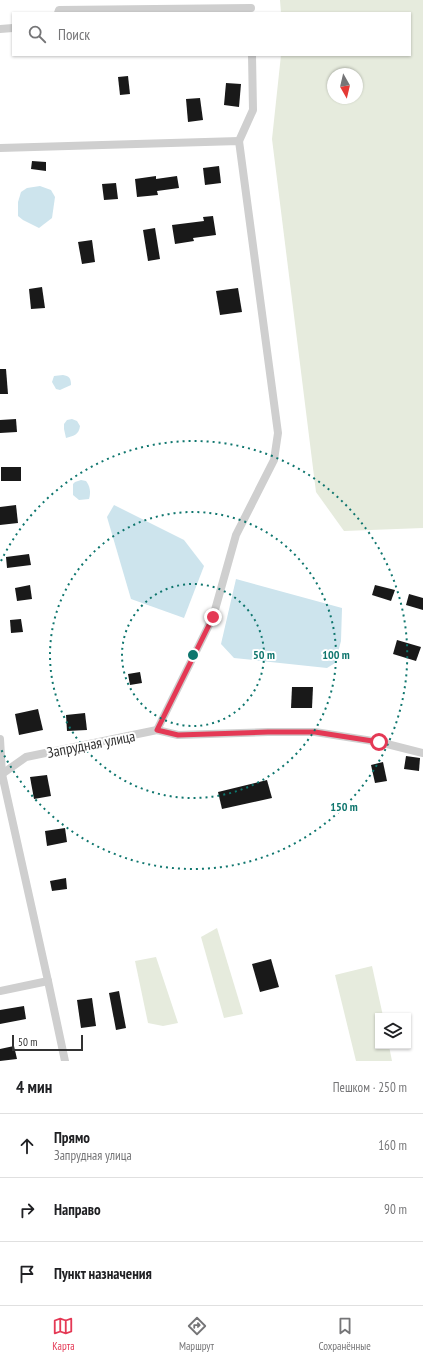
<!DOCTYPE html>
<html lang="ru">
<meta charset="utf-8">
<style>
body{margin:0;font-family:"PT Sans Narrow",sans-serif;background:#f2f2f2;color:#202124}
.controls{position:absolute;right:12px;bottom:12px;display:grid;overflow:hidden;border-radius:0px;box-shadow:0 1px 3px #0004}
.controls button{width:36px;height:36px;display:grid;place-items:center;padding:0;border:0;border-bottom:1px solid #e0e0e0;background:#fff;color:#202124;font:20px sans-serif}
.compass{position:absolute;left:327px;top:68px;width:36px;height:36px;border-radius:50%;background:#fff;box-shadow:0 1px 3px #0004;rotate:172deg}
.scale{position:absolute;left:12px;bottom:10px;width:71px;box-sizing:border-box;padding-left:4px;border:2px solid #323232;border-top:0;font-size:11px;line-height:14px;white-space:nowrap;color:#323232;-webkit-text-stroke:3px #fff;paint-order:stroke}
.stop{position:absolute;width:12px;height:12px;margin:-9px;border:3px solid #e43955;border-radius:50%;background:#fff}
.stop.end{background:#e43955;border-color:#fff;box-shadow:0 1px 4px #0008}
.list{margin:0;padding:0;list-style:none}
h2{display:flex;justify-content:space-between;align-items:center;height:52px;margin:0;padding:0 16px;font-size:17px}
h2 small{font-size:13px;font-weight:400;color:#757577}
.list li{display:grid;grid-template-columns:26px 1fr auto;gap:12px;align-items:center;box-sizing:border-box;height:64px;padding:0 16px;border-top:1px solid #e0e0e0}
.list b{display:block;font-size:15px;white-space:nowrap}
.list p{margin:0;font-size:13px;white-space:nowrap;color:#757577}
.list em{font-size:13px;font-style:normal;color:#757577}
.icon{flex:none;width:22px;height:22px;fill:none;stroke:currentColor;stroke-width:2;stroke-linecap:round;stroke-linejoin:round}
.map{position:relative;flex:none;width:423px;height:1061px;overflow:hidden}
.search{position:absolute;background:#fff;box-shadow:0 1px 3px #0004;left:12px;right:12px;top:12px;height:44px;display:flex;align-items:center;gap:10px;box-sizing:border-box;padding:0 14px;border-radius:0px;color:#757577;font-size:15px}
.sheet{height:244px;background:#fff}
nav{display:flex;justify-content:space-around;align-items:center;box-sizing:border-box;height:56px;border-top:1px solid #e0e0e0;background:#fff;font-size:11px;color:#757577}
nav a{display:grid;justify-items:center;gap:2px}
nav .on{color:#e43955}
.map>svg:first-child{display:block}
.green{fill:#e6ebdd;fill-rule:evenodd}
.water{fill:#cde4ed}
.building{fill:#191919}
.lines{fill:none;stroke-linecap:round;stroke-linejoin:round}
.street{stroke:#cfcfcf;stroke-width:8}
.route{stroke:#e43955;stroke-width:5}
.ring{fill:none;stroke:#0f766e;stroke-width:2;stroke-dasharray:2 4}
.labels{text-anchor:middle;dominant-baseline:central;stroke-width:4;stroke-linejoin:round;paint-order:stroke}
.street-label{font-size:15px;fill:#323232;stroke:#fff}
.centre{fill:#0f766e;stroke:#fff;stroke-width:2}
.ring-label{font-size:12px;text-anchor:middle;font-weight:bold;fill:#0f766e;stroke:#fff;stroke-width:4;stroke-linejoin:round;paint-order:stroke}
</style>
<div class="map">
<svg width="423" height="1061" viewBox="0 0 423 1061">
<rect width="100%" height="100%" fill="#fff"/>
<g class="green">
<path d="M280,0H423V528L344,531L316,492L272,139L281,55H410V13H281ZM333,74H357V98H333Z"/>
<polygon points="217,928 243,1014 224,1018 201,937"/>
<polygon points="156,957 178,1023 163,1026 148,1023 135,961"/>
<polygon points="372,966 383,1016 378,1016 378,1046 389,1046 392,1061 356,1061 335,975"/>
</g>
<g class="water">
<polygon points="40,186 51,190 55,197 52,218 39,228 23,220 18,216 18,202 21,192 27,188"/>
<path d="M63,375C69,376 71,378 71,385L60,390L56,389L52,382L54,376Z"/>
<path d="M72,419L77,421L80,426C79,435 73,436 66,438L64,429V424L67,420Z"/>
<path d="M81,480L86,481C90,486 91,492 89,499L79,500L73,495V484L75,482Z"/>
<polygon points="114,505 184,540 204,566 184,618 131,599 107,517"/>
<polygon points="236,579 342,608 341,641 335,663 327,668 234,658 221,644"/>
</g>
<g class="building">
<polygon points="128,76 130,94 120,95 118,77"/>
<polygon points="226,83 241,84 239,107 224,105"/>
<polygon points="200,98 203,120 188,122 186,99"/>
<polygon points="32,161 46,162 46,171 31,169"/>
<polygon points="219,166 221,183 205,185 203,168"/>
<polygon points="156,176 156,179 177,176 179,188 157,191 158,195 137,197 135,179"/>
<polygon points="116,183 118,199 104,200 102,184"/>
<polygon points="213,216 216,235 193,238 194,241 175,244 172,225 204,221 203,217"/>
<polygon points="155,228 160,259 148,261 143,230"/>
<polygon points="92,240 95,262 82,264 78,242"/>
<polygon points="42,287 45,308 31,309 29,289"/>
<polygon points="238,288 242,312 220,315 216,291"/>
<polygon points="0,369 6,369 8,394 0,394"/>
<polygon points="16,419 17,432 0,433 0,420"/>
<rect x="1" y="467" width="20" height="14"/>
<polygon points="16,505 18,523 0,525 0,507"/>
<polygon points="29,554 31,565 7,568 6,557"/>
<polygon points="30,585 32,599 17,601 15,588"/>
<polygon points="375,585 395,590 391,601 372,595"/>
<polygon points="409,594 423,598 423,610 406,605"/>
<polygon points="21,619 23,632 11,633 10,620"/>
<polygon points="397,640 421,647 416,661 393,654"/>
<polygon points="140,672 142,683 130,685 128,674"/>
<polygon points="292,687 313,687 312,708 291,708"/>
<polygon points="38,709 43,730 19,735 15,714"/>
<polygon points="85,713 87,730 67,731 66,715"/>
<polygon points="406,756 420,758 419,771 404,769"/>
<polygon points="383,762 387,781 375,783 371,765"/>
<polygon points="47,775 51,796 34,799 30,777"/>
<polygon points="267,780 272,798 222,809 218,792"/>
<polygon points="65,828 67,842 47,846 45,831"/>
<polygon points="66,878 67,889 52,891 50,881"/>
<polygon points="271,959 279,987 260,992 252,964"/>
<polygon points="119,991 126,1028 116,1030 109,993"/>
<polygon points="92,998 96,1026 81,1028 77,1000"/>
<polygon points="24,1006 26,1019 0,1024 0,1010"/>
<polygon points="14,1046 17,1059 0,1061 0,1049"/>
</g>
<g class="lines">
<g class="street">
<polyline points="58,13 59,10 251,8"/>
<polyline points="0,29 13,28"/>
<polyline points="239,141 253,110 252,55"/>
<polyline points="0,148 239,141 278,433 274,460 236,535 213,617 157,730"/>
<polyline points="0,739 2,774 48,981 0,991"/>
<polyline points="2,774 26,757 157,730 178,735 268,732 315,732 379,742 423,753"/>
<polyline points="48,981 65,1061"/>
</g>
</g>
<g class="lines">
<polyline class="route" points="213,617 157,730 178,735 268,732 315,732 379,742"/>
</g>
<g class="ring">
<circle cx="193" cy="655" r="71"/>
<circle cx="193" cy="655" r="143"/>
<path d="M1 561A214 214 0 1 1 1 749"/>
</g>
<g class="labels">
<g class="street-label">
<text transform="translate(91 744) rotate(-11)">Запрудная улица</text>
</g>
</g>
<circle cx="193" cy="655" r="6" class="centre"/>
<g class="ring-label">
<text x="264" y="659">50 m</text>
<text x="336" y="659">100 m</text>
<text x="344" y="811">150 m</text>
</g>
</svg>
<div class="controls">
<button><svg class="icon" aria-label="layers" viewBox="0 0 24 24"><path d="M12 4l9 5-9 5-9-5zM3 14l9 5 9-5"/></svg></button>
</div>
<svg class="compass" viewBox="-18 -18 36 36"><path d="M0-13l5 13h-10z" fill="#e53935"/><path d="M0 13l5-13h-10z" fill="#757577"/></svg>
<div class="scale">50 m</div>
<div class="stop" style="left:379px;top:742px"></div>
<div class="stop end" style="left:213px;top:617px"></div>
<div class="search"><svg class="icon" aria-label="search" viewBox="0 0 24 24"><circle cx="10" cy="10" r="6"/><path d="M15 15l6 6"/></svg>Поиск</div>
</div>
<section class="sheet">
<h2>4 мин<small>Пешком · 250 m</small></h2>
<ul class="list">
<li><svg class="icon" aria-label="ahead" viewBox="0 0 24 24"><path d="M12 20V5M6 11l6-6 6 6"/></svg><div><b>Прямо</b><p>Запрудная улица</p></div><em>160 m</em></li>
<li><svg class="icon" aria-label="right" viewBox="0 0 24 24"><path d="M7 20v-9h11M14 6l5 5-5 5"/></svg><div><b>Направо</b></div><em>90 m</em></li>
<li><svg class="icon" aria-label="arrive" viewBox="0 0 24 24"><path d="M6 21V4h12l-3 4 3 4H6"/></svg><div><b>Пункт назначения</b></div></li>
</ul>
</section>
<nav>
<a class="on"><svg class="icon" aria-label="map" viewBox="0 0 24 24"><path d="M3 6l6-2 6 2 6-2v14l-6 2-6-2-6 2zM9 4v14M15 6v14"/></svg>Карта</a>
<a><svg class="icon" aria-label="directions" viewBox="0 0 24 24"><path d="M12 3l9 9-9 9-9-9zM9 14v-3h6M13 9l2 2-2 2"/></svg>Маршрут</a>
<a><svg class="icon" aria-label="saved" viewBox="0 0 24 24"><path d="M7 4h10v16l-5-4-5 4z"/></svg>Сохранённые</a>
</nav>
